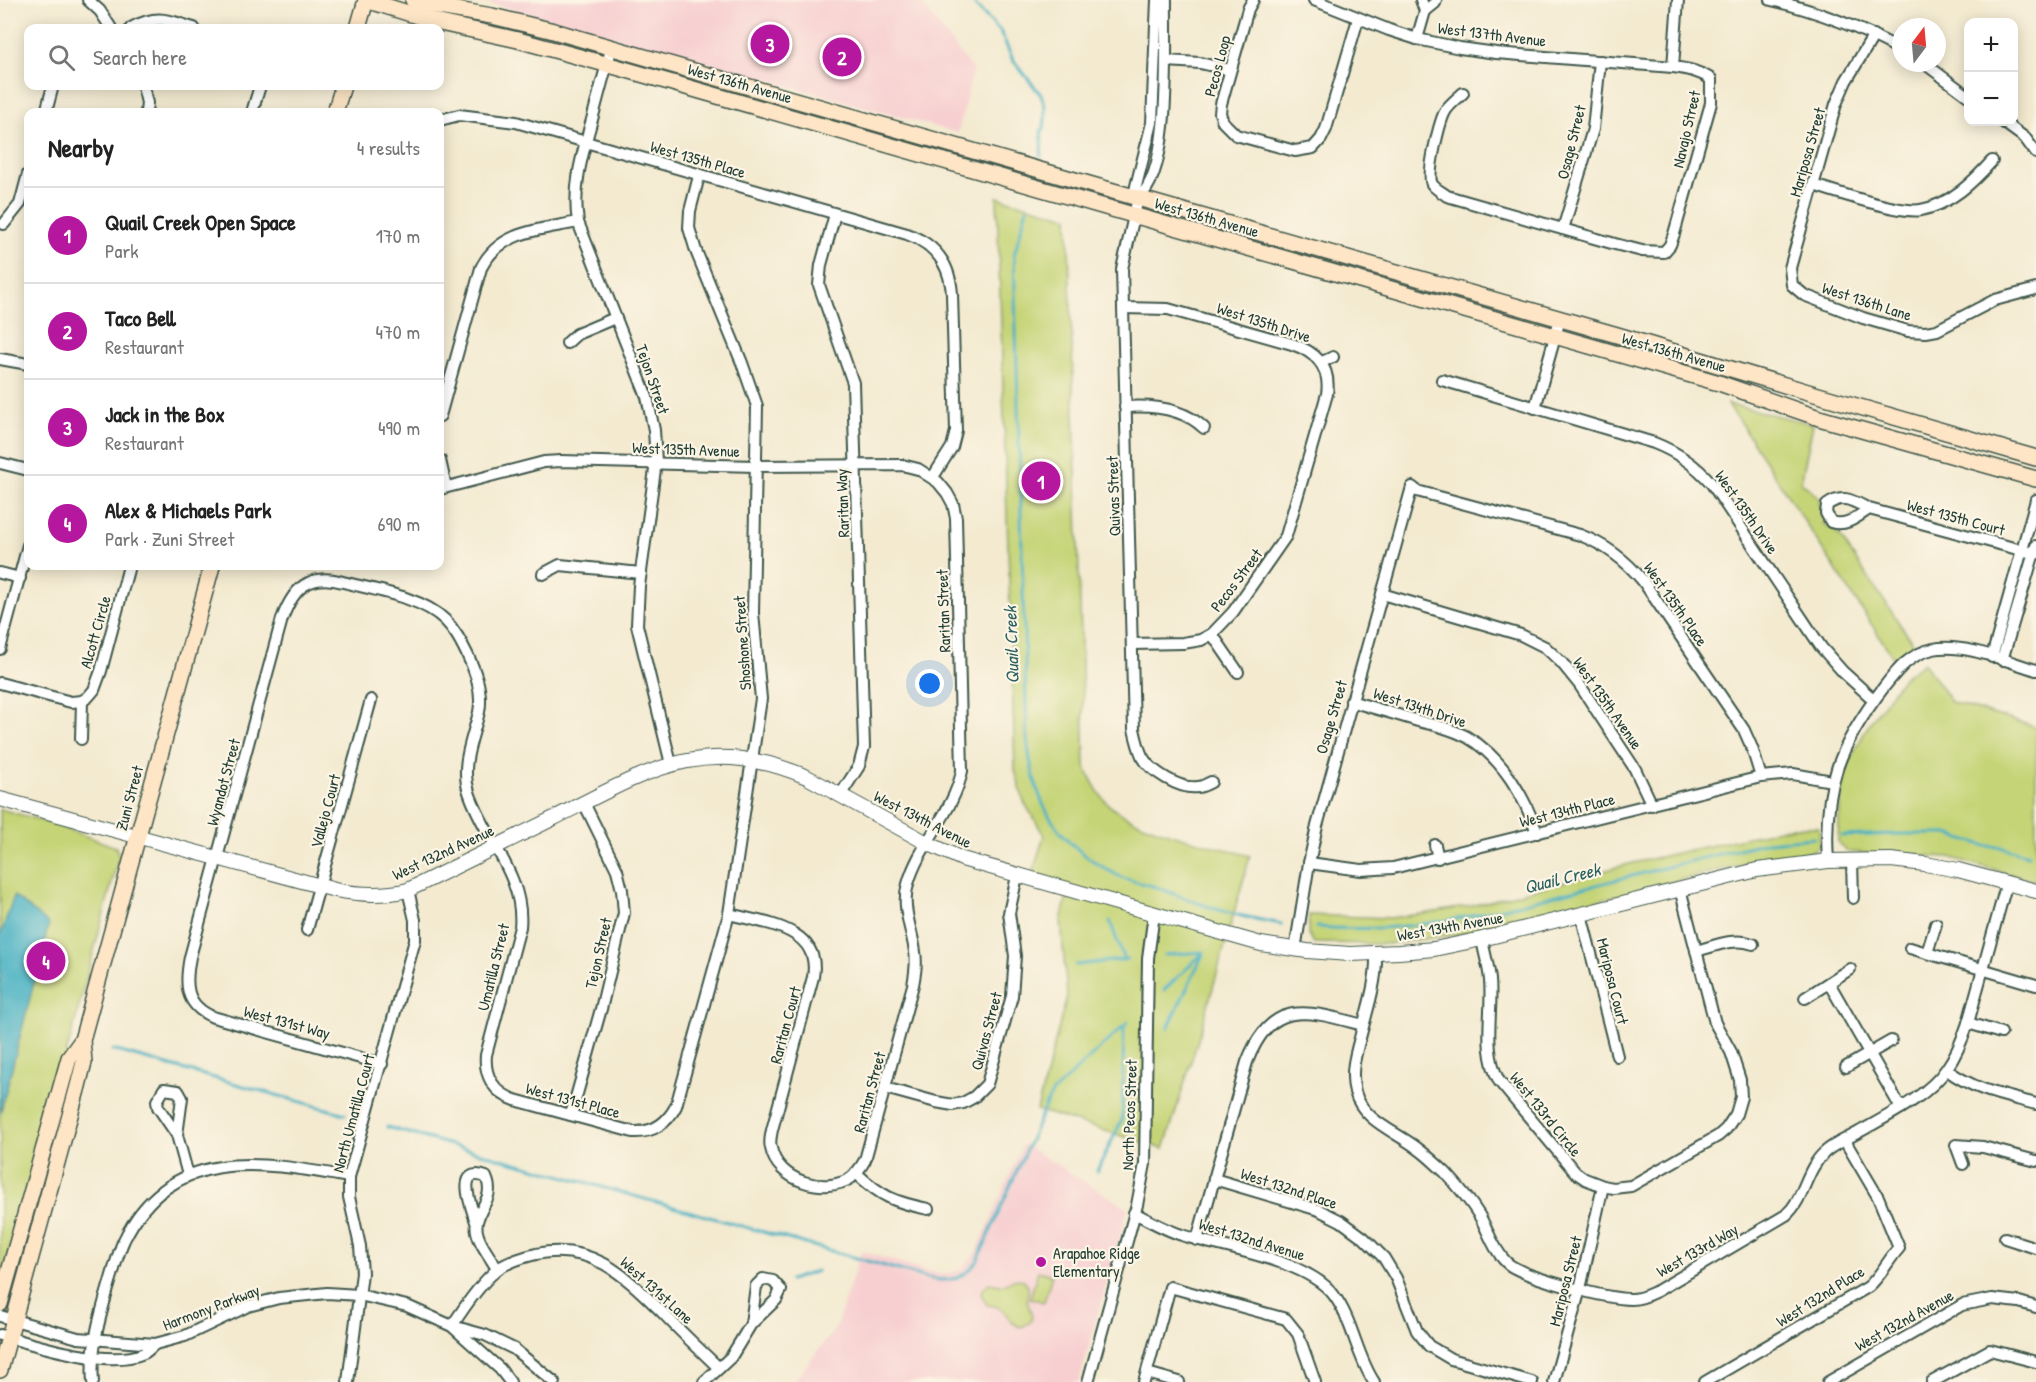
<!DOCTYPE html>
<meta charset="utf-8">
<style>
body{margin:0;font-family:"Patrick Hand",sans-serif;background:#f6f6f6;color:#222}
.controls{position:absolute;right:18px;top:18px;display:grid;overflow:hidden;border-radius:12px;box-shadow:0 3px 15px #0003}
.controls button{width:54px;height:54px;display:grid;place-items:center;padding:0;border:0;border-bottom:2px solid #e0e0e0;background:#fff;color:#222;font:30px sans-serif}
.compass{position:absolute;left:1892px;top:18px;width:54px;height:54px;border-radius:50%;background:#fff;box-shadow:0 3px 15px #0003;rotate:16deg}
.you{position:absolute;left:930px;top:684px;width:21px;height:21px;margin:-15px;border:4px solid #fff;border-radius:50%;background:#1a73e8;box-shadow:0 0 0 9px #1a73e833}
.badge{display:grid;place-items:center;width:39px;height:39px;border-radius:50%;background:#b5179e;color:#fff;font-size:20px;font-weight:700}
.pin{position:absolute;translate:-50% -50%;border:3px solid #fff;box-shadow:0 2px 6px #0006}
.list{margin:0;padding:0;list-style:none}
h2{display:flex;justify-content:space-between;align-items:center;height:78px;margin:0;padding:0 24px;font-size:26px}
h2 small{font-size:20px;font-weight:400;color:#767676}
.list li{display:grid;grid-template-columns:39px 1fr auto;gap:18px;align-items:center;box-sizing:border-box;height:96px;padding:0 24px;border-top:2px solid #e0e0e0}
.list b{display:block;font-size:22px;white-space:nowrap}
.list p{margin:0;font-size:20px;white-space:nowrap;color:#767676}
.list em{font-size:20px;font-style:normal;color:#767676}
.icon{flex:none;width:33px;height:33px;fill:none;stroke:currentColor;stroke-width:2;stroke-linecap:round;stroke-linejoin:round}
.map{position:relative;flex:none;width:2036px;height:1382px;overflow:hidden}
.search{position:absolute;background:#fff;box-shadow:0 3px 15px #0003;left:24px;top:24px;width:420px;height:66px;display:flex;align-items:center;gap:15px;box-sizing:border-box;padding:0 21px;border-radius:12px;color:#767676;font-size:22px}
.panel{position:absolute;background:#fff;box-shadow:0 3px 15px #0003;left:24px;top:108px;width:420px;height:462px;border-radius:12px}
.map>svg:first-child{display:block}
.built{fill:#f7cfd0}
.green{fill:#c5d476;stroke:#728855;stroke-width:1.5}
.water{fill:#45b0c3;stroke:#32767c;stroke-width:1.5}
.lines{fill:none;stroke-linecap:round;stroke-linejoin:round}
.stream{stroke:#45b0c3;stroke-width:3}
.minor-casing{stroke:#3f574b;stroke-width:14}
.tertiary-casing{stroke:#3f574b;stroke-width:16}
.secondary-casing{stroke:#3f574b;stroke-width:18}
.minor{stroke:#fff;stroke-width:10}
.tertiary{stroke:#fff;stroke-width:14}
.secondary{stroke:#fde5c5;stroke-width:15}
.poi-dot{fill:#b5179e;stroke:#fcf5e5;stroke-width:2}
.labels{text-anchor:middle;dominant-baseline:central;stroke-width:4.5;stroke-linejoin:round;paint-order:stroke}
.street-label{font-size:16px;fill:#1f3d34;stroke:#fcf5e5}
.poi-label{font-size:16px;fill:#1f3d34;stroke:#fcf5e5;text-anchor:start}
.water-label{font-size:18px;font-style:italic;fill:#2a605f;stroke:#fcf5e5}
</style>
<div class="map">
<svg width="2036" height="1382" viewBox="0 0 2036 1382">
<rect width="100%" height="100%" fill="#fcf5e5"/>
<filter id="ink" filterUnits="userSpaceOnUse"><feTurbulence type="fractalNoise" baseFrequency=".0167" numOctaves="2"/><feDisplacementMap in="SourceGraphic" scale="12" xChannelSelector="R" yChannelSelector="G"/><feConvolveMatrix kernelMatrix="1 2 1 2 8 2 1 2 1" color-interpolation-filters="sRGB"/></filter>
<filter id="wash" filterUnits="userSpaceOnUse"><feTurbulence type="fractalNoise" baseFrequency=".008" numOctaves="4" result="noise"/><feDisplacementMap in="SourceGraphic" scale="24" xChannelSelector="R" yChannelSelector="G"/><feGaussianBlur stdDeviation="1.35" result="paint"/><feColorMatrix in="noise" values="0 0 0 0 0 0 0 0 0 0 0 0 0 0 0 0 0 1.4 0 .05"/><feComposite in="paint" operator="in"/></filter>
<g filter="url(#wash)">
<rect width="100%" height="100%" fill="#f3ead0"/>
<g class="built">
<polygon points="479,0 919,0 973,70 958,133"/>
<polygon points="1023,1144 1128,1208 1079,1382 793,1382 836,1328 861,1251 942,1275 960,1270 976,1253"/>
</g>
<g class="green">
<path d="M997,197L1068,217L1085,767C1092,781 1099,796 1110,806C1136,829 1214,845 1250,856L1201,1030L1164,1149L1037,1110L1067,996L1061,921L1068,891L1031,880L1044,835L1024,802L1015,770Z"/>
<polygon points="1728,404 1813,424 1801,482 1819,498 1823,523 1837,532 1915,646 1896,662"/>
<polygon points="1924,663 1951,702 2036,727 2036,881 1949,857 1849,852 1838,843 1839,819 1843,781 1854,752 1871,721 1904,676"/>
<polygon points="0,809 47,822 116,847 119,856 63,1066 0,1281"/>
<polygon points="1792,827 1819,827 1820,845 1811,852 1777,856 1460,934 1388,944 1314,943 1308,933 1309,915 1390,918 1429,913 1471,906 1633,863"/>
<polygon points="1038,1271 1052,1275 1044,1302 1030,1298"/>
<path d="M1017,1279L1024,1280L1028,1287C1029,1293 1026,1298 1028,1303C1031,1315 1038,1322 1020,1327C1003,1320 1012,1307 987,1305L981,1294L982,1290L989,1283L1001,1285Z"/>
</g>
<polygon class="water" points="14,896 49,924 0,1115 0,936"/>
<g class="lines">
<g class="stream">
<polyline points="970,0 971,1"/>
<polyline points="975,5 1000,31 1013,60 1041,95 1045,106 1045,118 1044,128 1041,132 1042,137 1041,156"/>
<path d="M1027,208L1014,255L1027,736C1033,805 1056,844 1119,876C1131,882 1146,883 1159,888C1180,896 1201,905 1223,911C1242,917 1262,920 1281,924"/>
<polyline points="1842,836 1896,834 1948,834 1986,846 2001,847 2028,855"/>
<polyline points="1110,921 1124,960"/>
<path d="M1316,927C1371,931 1413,927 1468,917L1767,842L1814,838"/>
<polyline points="1165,955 1202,952"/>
<polyline points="1076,965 1128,959"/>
<polyline points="1164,990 1204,952 1168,1028"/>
<polyline points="113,1050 345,1114"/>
<path d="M387,1127L928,1278C950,1283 963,1279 977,1262L1046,1104L1053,1092L1128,1022"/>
<polyline points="1097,1171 1122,1120 1124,1026"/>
<polyline points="790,1280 817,1271"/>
</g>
</g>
</g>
<g filter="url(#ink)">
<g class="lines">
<g class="minor-casing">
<g id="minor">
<polyline points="88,0 100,11 111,28"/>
<path d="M1157,0L1152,123L1136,186L1135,191L1138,198L1122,269L1134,729C1136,738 1138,747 1142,756C1150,771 1180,790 1198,787C1202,787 1207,784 1211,782"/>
<polyline points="1253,0 1248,9 1221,104 1220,113 1223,122 1236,135 1295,151 1313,148 1321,139 1326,129 1358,19"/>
<polyline points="1314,0 1389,30 1417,39 1460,48 1496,53 1673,67"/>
<path d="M1771,0C1818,11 1858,26 1901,50"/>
<polyline points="1425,11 1435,3 1436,0"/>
<path d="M131,28C158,14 167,20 194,28"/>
<polyline points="1874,35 1846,81 1836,104 1790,268 1792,285 1804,295 1863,318 1908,331 1926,332 1937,330 1995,300 2036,289"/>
<polyline points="1417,39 1425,11 1421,0"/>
<path d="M612,47C605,70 599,93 593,116C583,152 572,185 578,222L647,397L654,430L656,462L639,586L637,625L671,764"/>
<polyline points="1166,61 1200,63 1230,70"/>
<polyline points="1924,63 1968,96"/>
<polyline points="143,86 147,103 146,112"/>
<path d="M1463,93C1458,98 1450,104 1446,110C1440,119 1426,176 1432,184C1435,189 1442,192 1447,196L1615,244L1642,251L1664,252L1670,245L1674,234L1711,103V79C1698,71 1688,69 1673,67L1678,0"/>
<polyline points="46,112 53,86"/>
<polyline points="252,112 260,86"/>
<path d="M440,120L459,115L516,122L907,234C935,244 950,264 952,294L956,431L952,447L933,477"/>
<polyline points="2003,122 2025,138 2036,153"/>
<path d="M1813,185C1837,192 1900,214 1921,210C1951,204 1973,182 1992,161"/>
<path d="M1138,198C1173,172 1165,43 1166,0"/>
<polyline points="835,214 821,265 819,285 853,383 864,747 859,766 841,794"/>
<polyline points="4,224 20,204 28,174"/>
<polyline points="1563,229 1593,129 1600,61"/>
<path d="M1123,308L1168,309L1292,344C1316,352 1331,367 1327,394L1286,536L1233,612L1212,634L1201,640L1183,643L1132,644"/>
<polyline points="567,343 577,334 615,318"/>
<polyline points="0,359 28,364"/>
<polyline points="1322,362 1333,357"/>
<path d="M1442,380L1654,443C1677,452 1696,465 1712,484L1821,647L1843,672L1874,700"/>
<path d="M1125,407C1153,405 1184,409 1204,428"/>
<polyline points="1535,408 1560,319"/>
<path d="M440,416L481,268C500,230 541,230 578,222"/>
<polyline points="440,460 446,487"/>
<polyline points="0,463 28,470"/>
<path d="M440,489L544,462L561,461L756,466L902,465L918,469L938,482L947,493L953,504L956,518L962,771C954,812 919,844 908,884C901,907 912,929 915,952C917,964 915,974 913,985L865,1160C861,1167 857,1173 851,1178C825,1195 777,1181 771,1148C769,1142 771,1136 772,1130L813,977C822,927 763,923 729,914"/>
<path d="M1869,509C1857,517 1846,527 1831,522L1826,513L1827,505C1843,493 1853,501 1869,509L2036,554"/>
<polyline points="0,573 20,578"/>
<polyline points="543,574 560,565 641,573"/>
<polyline points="1382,594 1521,635 1545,647 1562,663 1579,684 1635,769 1652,805"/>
<polyline points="1212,634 1238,672"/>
<polyline points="0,649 28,545"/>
<polyline points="1992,657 2036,500"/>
<polyline points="2002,660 2036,546"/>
<polyline points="0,683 71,702 82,701 88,697 94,690 101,671 129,566"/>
<path d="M1351,701C1373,708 1396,714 1418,721C1435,725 1452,729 1467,737C1502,757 1525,797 1537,833"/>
<polyline points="81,739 82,701"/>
<polyline points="1435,845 1438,858"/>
<polyline points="1852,860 1853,898"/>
<path d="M1828,861C1823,787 1839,745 1884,687C1898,669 1910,654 1933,649C1964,643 2006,661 2036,670"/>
<polyline points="1309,863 1361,870 1393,868 1761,777 1793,774 1832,781"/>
<polyline points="1581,914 1617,1056"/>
<polyline points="307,930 371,700"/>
<path d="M1482,939C1484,952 1489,967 1490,980C1493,1014 1482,1049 1499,1081L1575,1172L1585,1179L1603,1186L1613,1188L1631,1186L1718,1136L1726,1129L1736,1114L1741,1097L1740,1080L1731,1052L1715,1023L1680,889"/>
<polyline points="1910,948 2036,985"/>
<path d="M1295,950L1309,863L1317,826L1412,487L1417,491L1580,535C1606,545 1625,559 1643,581L1744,730L1752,748L1761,777"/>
<path d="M1696,951C1715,946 1734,937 1753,944"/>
<polyline points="1927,953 1936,924"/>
<path d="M1376,954C1377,983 1367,1010 1360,1038C1355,1056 1350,1073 1355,1092C1363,1121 1395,1131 1417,1148C1427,1155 1436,1164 1445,1172C1457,1185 1469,1199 1479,1215C1488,1230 1493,1249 1506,1262C1521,1277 1608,1299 1631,1299C1641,1299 1648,1295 1657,1291L1786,1215C1805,1198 1805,1171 1824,1153C1833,1144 1847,1139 1859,1132C1887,1116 1929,1096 1947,1068C1957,1054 1963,1038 1968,1023L2007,882"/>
<polyline points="1829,983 1901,1108"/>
<polyline points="1805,998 1850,969"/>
<polyline points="1968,1023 2001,1033"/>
<path d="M382,1064L213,1017C184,1005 185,983 190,957L282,619C293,589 309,572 343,582C374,590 422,597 445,620C455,630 461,642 467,654C476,672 483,692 479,712C473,738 460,765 469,792C484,838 525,876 520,927L486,1055C484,1076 494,1093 515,1100L633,1132C652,1133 667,1124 676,1106L729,914L761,699L753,613L757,406L742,363L696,251L689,228L690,211L699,176"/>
<polyline points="1846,1067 1891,1041"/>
<path d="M1947,1070C1976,1091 2002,1095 2036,1104"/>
<polyline points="885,1088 936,1102 953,1105 963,1103 974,1097 987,1084 1012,996 1015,956 1009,913 1017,876"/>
<polyline points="571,1115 601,1009 624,913 622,890 617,870 584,803"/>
<polyline points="177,1135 158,1107 157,1101 164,1089 178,1091 182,1098 177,1135 188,1175"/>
<polyline points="1963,1164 1956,1145 1983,1147 2036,1161"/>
<path d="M856,1173C882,1197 894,1202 928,1209"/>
<polyline points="1214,1179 1319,1210 1341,1221 1364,1238 1384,1258 1396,1278 1417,1331 1429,1346 1451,1359 1532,1382"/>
<path d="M1134,1213C1151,1221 1167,1231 1185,1236C1227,1249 1306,1260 1333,1294C1353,1320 1356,1355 1374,1382"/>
<path d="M476,1222C472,1209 454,1165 486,1177C495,1197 481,1204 477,1222C473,1237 490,1256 497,1269"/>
<polyline points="2005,1238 2036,1248"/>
<path d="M1197,1240L1247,1062C1272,997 1309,1011 1363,1025"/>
<polyline points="0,1316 78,1338 155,1344 185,1336 248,1306 279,1298 327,1293 359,1295 407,1306 452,1326 485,1335 514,1349 554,1382"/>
<path d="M452,1326C463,1309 482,1281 498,1269C509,1261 524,1257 536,1254C593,1242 626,1277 663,1313C681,1332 700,1350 719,1368"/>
<polyline points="454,1328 500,1369 510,1382"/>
<path d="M0,1335C36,1345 109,1369 144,1353C148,1351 151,1347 155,1344"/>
<polyline points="1147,1373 1179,1382"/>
<path d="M93,1382C90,1348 101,1312 111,1279C115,1266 118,1253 124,1240C171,1144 262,1162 349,1177"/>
<polyline points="348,1382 362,1273 360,1246 349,1197 349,1177 415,940 415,920 408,890"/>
<polyline points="704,1382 731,1357 751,1324 776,1300 781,1290 773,1281 763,1279 756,1286 751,1324"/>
<polyline points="1088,1382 1137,1205 1145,1164 1148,958 1154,914"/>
<polyline points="1144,1382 1170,1287 1286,1319 1298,1334 1315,1382"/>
<polyline points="1554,1382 1580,1289 1603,1186"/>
<path d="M1705,1382L1868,1287C1881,1276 1888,1260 1899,1248L1878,1197L1845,1141"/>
<polyline points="1828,1382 1962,1305 1992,1299 2019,1302 2036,1307"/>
<polyline points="1932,1382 1990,1350 2036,1362"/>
</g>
</g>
<g class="tertiary-casing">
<path id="tertiary" d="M0,799L335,890C360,895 383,896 408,890C456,866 504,843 552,819C645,772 702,733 807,777L927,843L962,859L1261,944L1307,951L1350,954L1399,952L1434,949L1482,939L1757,870L1828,861L1891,860L1925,864L1958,870L2036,891"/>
</g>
<g class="secondary-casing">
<g id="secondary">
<polyline points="366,0 440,23 518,40 620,68 1719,383 1819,418 2036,479"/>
<polyline points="413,0 439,7 492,16 550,30 1624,337 1808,392 2036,458"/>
<polyline points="358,28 366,0"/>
<polyline points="335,112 343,86"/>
<polyline points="0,1304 69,1058 82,1040 212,566"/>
<polyline points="0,1370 78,1086 84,1062 82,1040"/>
</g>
</g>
<use href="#minor" class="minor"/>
<use href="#tertiary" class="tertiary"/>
<use href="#secondary" class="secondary"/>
</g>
</g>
<circle class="poi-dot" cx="1041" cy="1262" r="6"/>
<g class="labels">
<g class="street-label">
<text transform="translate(1492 34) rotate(7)">West 137th Avenue</text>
<text transform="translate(1217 66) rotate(-75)">Pecos Loop</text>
<text transform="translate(740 83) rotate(16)">West 136th Avenue</text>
<text transform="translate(1686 129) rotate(-77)">Navajo Street</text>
<text transform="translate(1571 142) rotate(-76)">Osage Street</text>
<text transform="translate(1807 152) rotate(-74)">Mariposa Street</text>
<text transform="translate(698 159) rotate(16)">West 135th Place</text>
<text transform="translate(1207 217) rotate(16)">West 136th Avenue</text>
<text transform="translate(1867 301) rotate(18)">West 136th Lane</text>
<text transform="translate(1264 322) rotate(18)">West 135th Drive</text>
<text transform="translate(1674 352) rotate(16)">West 136th Avenue</text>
<text transform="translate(653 379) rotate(71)">Tejon Street</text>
<text transform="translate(686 449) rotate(2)">West 135th Avenue</text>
<text transform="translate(1113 496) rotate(-92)">Quivas Street</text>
<text transform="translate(842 503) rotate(-92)">Raritan Way</text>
<text transform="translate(1747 512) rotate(55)">West 135th Drive</text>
<text transform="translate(1956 517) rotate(15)">West 135th Court</text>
<text transform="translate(1236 580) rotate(-53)">Pecos Street</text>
<text transform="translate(1676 604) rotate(55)">West 135th Place</text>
<text transform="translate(943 611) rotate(-92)">Raritan Street</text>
<text transform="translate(95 632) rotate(-74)">Alcott Circle</text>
<text transform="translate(742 643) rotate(-94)">Shoshone Street</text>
<text transform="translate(1608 703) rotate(55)">West 135th Avenue</text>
<text transform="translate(1420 707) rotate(18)">West 134th Drive</text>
<text transform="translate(1331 717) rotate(-74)">Osage Street</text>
<text transform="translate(223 782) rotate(-75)">Wyandot Street</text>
<text transform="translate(129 798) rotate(-75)">Zuni Street</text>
<text transform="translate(1567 810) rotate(-14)">West 134th Place</text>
<text transform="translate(325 811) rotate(-75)">Vallejo Court</text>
<text transform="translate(923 819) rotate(27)">West 134th Avenue</text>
<text transform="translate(443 852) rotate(-25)">West 132nd Avenue</text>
<text transform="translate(1450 926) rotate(-10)">West 134th Avenue</text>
<text transform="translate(598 953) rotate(-77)">Tejon Street</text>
<text transform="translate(493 967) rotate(-76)">Umatilla Street</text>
<text transform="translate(1613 981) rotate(76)">Mariposa Court</text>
<text transform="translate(287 1022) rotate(15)">West 131st Way</text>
<text transform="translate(785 1025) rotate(-75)">Raritan Court</text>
<text transform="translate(986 1031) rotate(-75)">Quivas Street</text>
<text transform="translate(869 1092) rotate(-75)">Raritan Street</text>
<text transform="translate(573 1100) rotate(15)">West 131st Place</text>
<text transform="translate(353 1113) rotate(-75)">North Umatilla Court</text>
<text transform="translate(1546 1114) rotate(51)">West 133rd Circle</text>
<text transform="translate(1129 1115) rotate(-88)">North Pecos Street</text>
<text transform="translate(1289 1188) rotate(18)">West 132nd Place</text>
<text transform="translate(1252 1239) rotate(17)">West 132nd Avenue</text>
<text transform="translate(1697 1250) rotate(-30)">West 133rd Way</text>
<text transform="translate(1565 1281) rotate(-76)">Mariposa Street</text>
<text transform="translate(657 1290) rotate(42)">West 131st Lane</text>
<text transform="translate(1820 1296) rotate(-32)">West 132nd Place</text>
<text transform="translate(211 1307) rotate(-21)">Harmony Parkway</text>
<text transform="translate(1904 1320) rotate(-29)">West 132nd Avenue</text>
</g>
<g class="poi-label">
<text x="1053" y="1253">Arapahoe Ridge<tspan x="1053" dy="18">Elementary</tspan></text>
</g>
<g class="water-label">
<text transform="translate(1011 645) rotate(-92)">Quail Creek</text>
<text transform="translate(1562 878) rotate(-14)">Quail Creek</text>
</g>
</g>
</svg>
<div class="controls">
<button>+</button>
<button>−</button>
</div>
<svg class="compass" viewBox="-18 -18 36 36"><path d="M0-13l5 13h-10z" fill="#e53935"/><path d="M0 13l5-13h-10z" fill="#767676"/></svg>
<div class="you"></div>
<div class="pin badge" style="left:1041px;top:481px">1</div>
<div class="pin badge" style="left:842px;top:57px">2</div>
<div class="pin badge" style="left:770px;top:44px">3</div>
<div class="pin badge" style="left:46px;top:961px">4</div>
<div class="search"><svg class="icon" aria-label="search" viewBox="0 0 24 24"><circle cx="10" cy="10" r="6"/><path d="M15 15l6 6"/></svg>Search here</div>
<section class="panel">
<h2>Nearby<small>4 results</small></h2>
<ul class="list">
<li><span class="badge">1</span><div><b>Quail Creek Open Space</b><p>Park</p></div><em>170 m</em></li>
<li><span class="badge">2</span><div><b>Taco Bell</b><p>Restaurant</p></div><em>470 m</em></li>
<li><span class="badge">3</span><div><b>Jack in the Box</b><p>Restaurant</p></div><em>490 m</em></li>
<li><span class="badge">4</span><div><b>Alex &amp; Michaels Park</b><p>Park · Zuni Street</p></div><em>690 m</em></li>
</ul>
</section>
</div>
